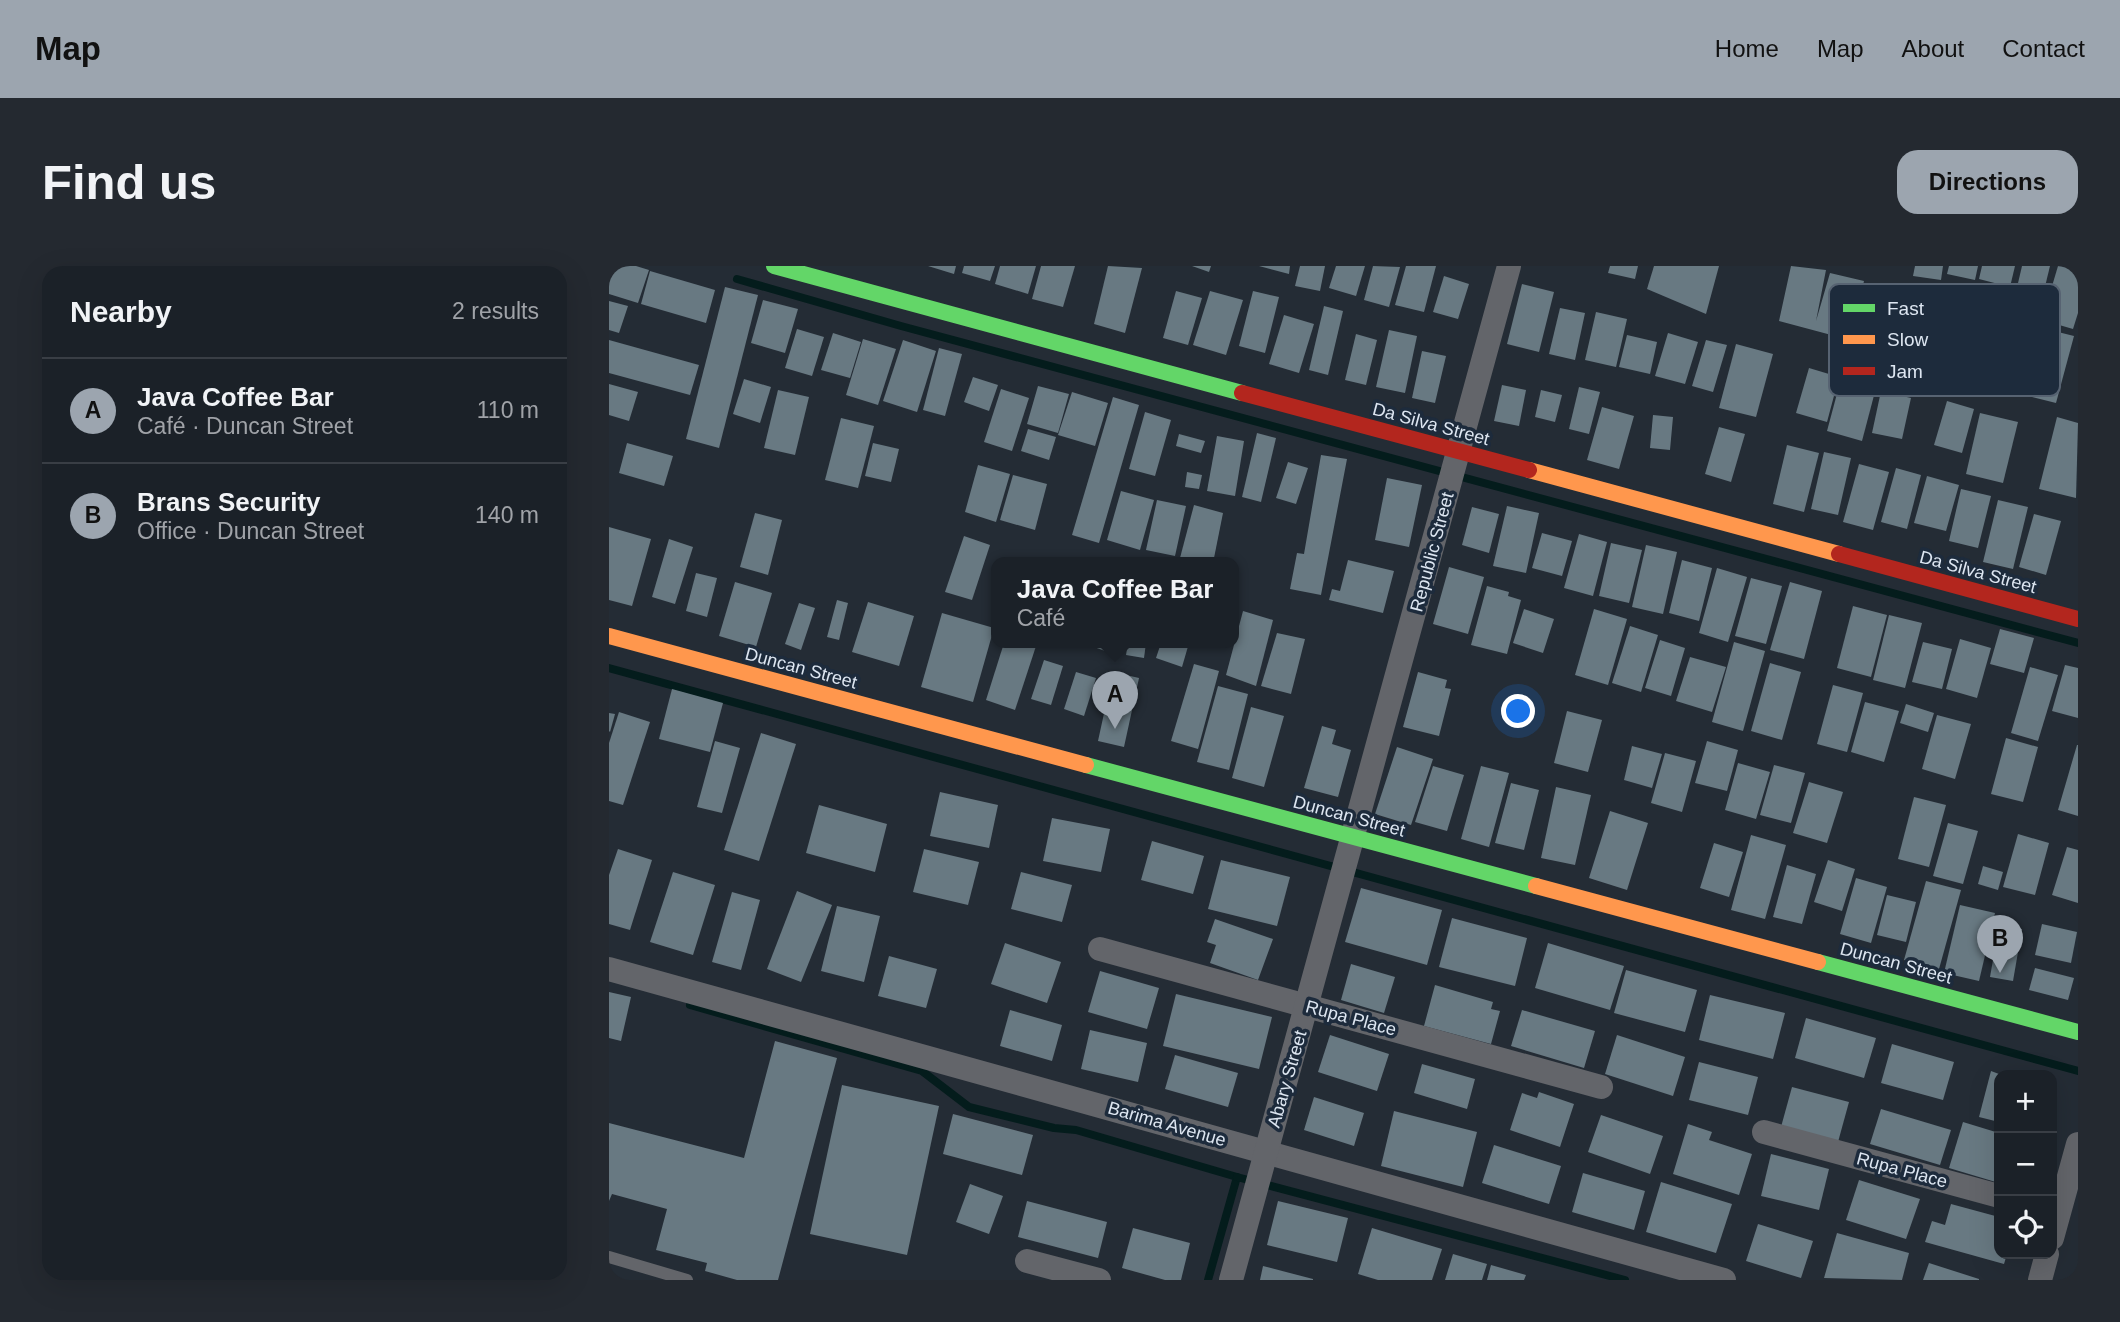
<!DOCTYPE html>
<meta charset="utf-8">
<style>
body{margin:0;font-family:Arial,sans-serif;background:#242930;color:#f1f3f6}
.controls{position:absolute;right:21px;bottom:21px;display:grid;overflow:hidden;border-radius:14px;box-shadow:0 7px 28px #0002}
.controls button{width:63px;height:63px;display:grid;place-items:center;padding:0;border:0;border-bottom:2px solid #393e45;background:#1b2128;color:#f1f3f6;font:35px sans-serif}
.you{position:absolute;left:910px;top:446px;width:24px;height:24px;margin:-18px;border:5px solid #fff;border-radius:50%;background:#1a73e8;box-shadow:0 0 0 10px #1a73e833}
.badge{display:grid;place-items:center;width:46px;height:46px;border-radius:50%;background:#9ca5af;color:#111;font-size:23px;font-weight:700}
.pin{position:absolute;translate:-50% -58px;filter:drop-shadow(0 2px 4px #0008)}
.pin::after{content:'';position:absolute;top:37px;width:24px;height:21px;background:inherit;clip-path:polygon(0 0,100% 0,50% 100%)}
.popup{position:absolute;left:382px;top:291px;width:248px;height:91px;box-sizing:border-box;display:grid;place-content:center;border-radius:14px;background:#1b2128;filter:drop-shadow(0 2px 5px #0005);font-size:23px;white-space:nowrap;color:#a0a3a8}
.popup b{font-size:26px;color:#f1f3f6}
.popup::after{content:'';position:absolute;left:50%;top:100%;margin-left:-14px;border:14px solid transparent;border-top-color:#1b2128}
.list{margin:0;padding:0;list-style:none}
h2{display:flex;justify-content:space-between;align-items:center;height:91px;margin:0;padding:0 28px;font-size:30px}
h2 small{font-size:23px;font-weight:400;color:#a0a3a8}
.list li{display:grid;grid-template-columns:46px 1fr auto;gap:21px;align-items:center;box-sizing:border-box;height:105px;padding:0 28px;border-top:2px solid #393e45}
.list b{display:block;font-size:26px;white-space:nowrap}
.list p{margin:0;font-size:23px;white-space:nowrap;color:#a0a3a8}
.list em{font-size:23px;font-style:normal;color:#a0a3a8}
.icon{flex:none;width:38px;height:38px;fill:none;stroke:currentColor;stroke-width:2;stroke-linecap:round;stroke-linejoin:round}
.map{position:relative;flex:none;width:1469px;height:1014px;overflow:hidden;border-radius:21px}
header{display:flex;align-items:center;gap:42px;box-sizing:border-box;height:98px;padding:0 35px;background:#9ca5af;color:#111}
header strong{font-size:33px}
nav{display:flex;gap:38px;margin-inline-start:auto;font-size:24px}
.intro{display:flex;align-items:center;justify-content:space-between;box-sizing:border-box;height:168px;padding:0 42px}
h1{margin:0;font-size:49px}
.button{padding:18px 32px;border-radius:21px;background:#9ca5af;color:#111;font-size:24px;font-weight:700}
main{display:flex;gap:42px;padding:0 42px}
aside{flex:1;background:#1b2128;border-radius:21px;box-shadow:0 7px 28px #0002}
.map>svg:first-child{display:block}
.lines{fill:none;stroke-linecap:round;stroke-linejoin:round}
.stream{stroke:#041c1c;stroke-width:8}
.building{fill:#687982}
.lane{stroke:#63656a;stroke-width:12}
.street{stroke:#63656a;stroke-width:24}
.fast{stroke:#63d668;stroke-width:16}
.slow{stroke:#ff974d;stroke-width:16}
.jam{stroke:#b3261e;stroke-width:16}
.labels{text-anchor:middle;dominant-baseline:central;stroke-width:7;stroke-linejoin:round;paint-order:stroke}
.street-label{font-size:18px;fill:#dde6f1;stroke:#1d2b3c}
.key{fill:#1d2b3c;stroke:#576372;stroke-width:2}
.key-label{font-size:19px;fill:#dde6f1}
</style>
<header>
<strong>Map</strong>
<nav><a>Home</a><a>Map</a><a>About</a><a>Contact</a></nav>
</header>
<div class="intro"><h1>Find us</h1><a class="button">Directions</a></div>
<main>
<aside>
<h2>Nearby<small>2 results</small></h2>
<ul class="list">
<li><span class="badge">A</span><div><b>Java Coffee Bar</b><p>Café · Duncan Street</p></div><em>110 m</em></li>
<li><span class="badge">B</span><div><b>Brans Security</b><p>Office · Duncan Street</p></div><em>140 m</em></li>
</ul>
</aside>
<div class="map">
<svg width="1469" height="1014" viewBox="0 0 1469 1014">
<rect width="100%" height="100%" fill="#242c35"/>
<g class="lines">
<g class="stream">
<polyline points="128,13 292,60 1469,377"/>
<polyline points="0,402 1469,805"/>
<polyline points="81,739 313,805 360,841 445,862 467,864 628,911 599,1014"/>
<polyline points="628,911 1016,1014"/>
</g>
</g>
<g class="building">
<polygon points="0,0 27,0 40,4 29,37 0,28"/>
<polygon points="319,0 347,0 345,8"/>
<polygon points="355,0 386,0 381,15 353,7"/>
<polygon points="391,0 427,0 419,28 386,18"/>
<polygon points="432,0 466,0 454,41 423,33"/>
<polygon points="499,0 533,2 516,67 485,58"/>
<polygon points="583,0 602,0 600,6"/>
<polygon points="650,0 681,0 680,8"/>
<polygon points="691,0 716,0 711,25 686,20"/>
<polygon points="727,0 756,0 747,30 720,22"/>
<polygon points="764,0 791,1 780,41 755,34"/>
<polygon points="797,0 827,0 815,46 786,39"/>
<polygon points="1001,0 1029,0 1026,13 999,7"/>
<polygon points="1045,0 1110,0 1097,48 1038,23"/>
<polygon points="1182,0 1217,4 1207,55 1221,7 1255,15 1241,74 1170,55"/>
<polygon points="1306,0 1334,0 1332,14 1304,10"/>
<polygon points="1340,0 1369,0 1366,14 1338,8"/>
<polygon points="1373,0 1406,0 1401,21 1370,13"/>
<polygon points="1413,0 1441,0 1432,37 1406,30"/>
<polygon points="1449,0 1469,0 1469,47 1464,63 1433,54"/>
<polygon points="41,5 106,24 97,57 32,38"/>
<polygon points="835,10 860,18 849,53 824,46"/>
<polygon points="913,18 945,26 930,86 898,78"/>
<polygon points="116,21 149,29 110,182 77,173"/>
<polygon points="567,25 593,32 579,79 554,72"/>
<polygon points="601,25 634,34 617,89 584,79"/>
<polygon points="644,25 670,31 656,87 630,80"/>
<polygon points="154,34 189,43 176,87 142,77"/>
<polygon points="0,35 19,40 10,67 0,64"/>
<polygon points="715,40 734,45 719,109 700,104"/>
<polygon points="951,42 976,47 966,94 940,88"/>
<polygon points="987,46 1018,53 1007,101 976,94"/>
<polygon points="675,49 705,58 690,107 660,98"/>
<polygon points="1393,61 1421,67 1408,120 1380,114"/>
<polygon points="1429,61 1465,70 1447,137 1411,128"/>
<polygon points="188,63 215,71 203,110 176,102"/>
<polygon points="780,64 808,70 796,127 767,121"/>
<polygon points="224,67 252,76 241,112 212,104"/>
<polygon points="1059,67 1089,76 1076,118 1046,110"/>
<polygon points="747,68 768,74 757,119 736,114"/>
<polygon points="1018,69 1048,76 1041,108 1010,101"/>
<polygon points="254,73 287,83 269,139 237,129"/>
<polygon points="0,74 90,99 81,129 0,107"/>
<polygon points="294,74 327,85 308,146 274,135"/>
<polygon points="1097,74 1118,79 1104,126 1083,120"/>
<polygon points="1127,78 1164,88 1147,151 1110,142"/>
<polygon points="330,82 353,88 336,150 314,144"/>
<polygon points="813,85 837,90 826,137 803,132"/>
<polygon points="1200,102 1230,111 1218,156 1187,147"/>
<polygon points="1233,109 1268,118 1253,175 1218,165"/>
<polygon points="364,111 389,119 380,145 355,136"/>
<polygon points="135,113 162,121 151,157 124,148"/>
<polygon points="0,118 29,126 20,155 0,149"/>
<polygon points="893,119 917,124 910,160 885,155"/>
<polygon points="429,120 460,128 449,167 418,158"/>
<polygon points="970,121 991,126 980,168 960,163"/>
<polygon points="392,123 420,132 403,185 375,176"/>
<polygon points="169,124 200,131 186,189 155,182"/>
<polygon points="932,124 953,129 946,156 926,151"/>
<polygon points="1272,125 1302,132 1293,173 1263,167"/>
<polygon points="463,126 499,137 486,180 449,169"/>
<polygon points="504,131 530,139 490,277 463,269"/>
<polygon points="1338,135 1365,143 1353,187 1325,179"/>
<polygon points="993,141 1025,150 1010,203 978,194"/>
<polygon points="536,146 562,154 546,210 520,203"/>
<polygon points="1371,147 1409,156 1394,217 1357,208"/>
<polygon points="1044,149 1064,151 1061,184 1041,182"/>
<polygon points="1448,151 1469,157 1467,232 1430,223"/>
<polygon points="232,152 265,160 249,222 216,214"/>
<polygon points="1110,161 1136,168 1122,216 1096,208"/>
<polygon points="419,163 447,171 440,194 412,185"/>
<polygon points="648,167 667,172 652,236 633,231"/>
<polygon points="570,168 596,175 592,187 567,180"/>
<polygon points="608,170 635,175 626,230 598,225"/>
<polygon points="18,177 64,190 55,220 10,207"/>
<polygon points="264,177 290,183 282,216 256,210"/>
<polygon points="1178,179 1210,187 1195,246 1164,238"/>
<polygon points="1215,186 1242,192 1229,249 1202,243"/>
<polygon points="712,189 738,193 712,329 681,323 688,287 695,288"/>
<polygon points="679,196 699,202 687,238 667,232"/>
<polygon points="1250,198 1280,206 1264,264 1234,256"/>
<polygon points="369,199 401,208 387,256 356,246"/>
<polygon points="1287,202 1312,209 1298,263 1272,256"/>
<polygon points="578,206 593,209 590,223 576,221"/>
<polygon points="404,209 438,218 426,264 391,254"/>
<polygon points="1318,210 1350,219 1337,265 1305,257"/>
<polygon points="778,212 813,219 800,281 766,274"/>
<polygon points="1352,223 1382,230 1369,282 1340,275"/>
<polygon points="512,225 545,234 531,284 498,274"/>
<polygon points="548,234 577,240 566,290 537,284"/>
<polygon points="1389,234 1419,241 1404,303 1374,296"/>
<polygon points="585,239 614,247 604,297 571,292"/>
<polygon points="898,240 930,247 917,307 884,300"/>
<polygon points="863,241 890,248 880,287 853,279"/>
<polygon points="146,247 173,254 159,309 131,301"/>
<polygon points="1425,248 1452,255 1437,309 1410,301"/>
<polygon points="0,261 42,273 23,340 0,334"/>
<polygon points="933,267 963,275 953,310 923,302"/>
<polygon points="970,268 998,276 984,330 955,322"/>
<polygon points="355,270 381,279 363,334 336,326"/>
<polygon points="60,273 84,281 66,338 43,331"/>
<polygon points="1002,277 1033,284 1020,337 990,330"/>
<polygon points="1037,279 1068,286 1054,348 1023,341"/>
<polygon points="739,294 785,305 774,347 720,334 723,323 731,325"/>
<polygon points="1073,294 1103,302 1090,355 1060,347"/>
<polygon points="840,301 875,311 859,368 824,358"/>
<polygon points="1108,302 1138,311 1119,376 1090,367"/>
<polygon points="87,307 108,312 98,351 77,345"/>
<polygon points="1142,312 1173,320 1157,378 1126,370"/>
<polygon points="126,316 163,327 147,381 110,370"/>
<polygon points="1181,316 1213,325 1195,393 1161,384"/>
<polygon points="878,320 900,326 899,330 912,334 898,388 862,379"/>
<polygon points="228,334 239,337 230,374 218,371"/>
<polygon points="259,336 305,350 290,400 243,386"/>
<polygon points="190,337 206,342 192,384 176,378"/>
<polygon points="1244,340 1278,349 1262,411 1228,402"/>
<polygon points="915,343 945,353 934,387 904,377"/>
<polygon points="985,343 1018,353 999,419 966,409"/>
<polygon points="634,345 664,354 647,420 617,409"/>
<polygon points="333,347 385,362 364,436 312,421"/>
<polygon points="1280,349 1313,357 1296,422 1264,414"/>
<polygon points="1021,360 1049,369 1032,426 1003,417"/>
<polygon points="1391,363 1425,372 1415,407 1381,398"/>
<polygon points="668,367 696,373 682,428 652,420"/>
<polygon points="1351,373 1382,382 1368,432 1337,423"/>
<polygon points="1051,374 1076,382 1062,430 1036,422"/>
<polygon points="1125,376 1156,385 1134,465 1103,456"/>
<polygon points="1314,376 1343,383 1333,423 1303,416"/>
<polygon points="395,377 428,377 406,444 377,434"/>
<polygon points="474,377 499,377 496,385"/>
<polygon points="519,377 537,377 535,392 517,389"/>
<polygon points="552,377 580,377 573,401 547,392"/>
<polygon points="1081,391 1117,401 1103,446 1067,435"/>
<polygon points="435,394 454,400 442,439 422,433"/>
<polygon points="1161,397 1192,406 1173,474 1142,465"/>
<polygon points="585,398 610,405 589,483 562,475"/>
<polygon points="1456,399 1469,402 1469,452 1443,445"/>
<polygon points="1421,401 1449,409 1429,475 1402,467"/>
<polygon points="467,406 487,412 475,450 455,443"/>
<polygon points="504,406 530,412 515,481 489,475"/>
<polygon points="809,406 838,414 836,422 842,423 830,470 794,461"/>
<polygon points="1224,419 1254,427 1238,486 1208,478"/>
<polygon points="609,420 639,428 620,504 588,496"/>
<polygon points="63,423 114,437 101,486 50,473"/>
<polygon points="1256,436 1290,445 1275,496 1242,486"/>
<polygon points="1297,438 1325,447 1319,466 1291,457"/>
<polygon points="642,441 675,450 655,521 623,512"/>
<polygon points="958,445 993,454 979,506 945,497"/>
<polygon points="10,446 41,456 14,539 0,535 0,477"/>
<polygon points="0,447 6,448 1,466 0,465"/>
<polygon points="1328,449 1362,458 1346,513 1313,503"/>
<polygon points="713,460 727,464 723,478 742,484 729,531 695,522"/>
<polygon points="152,467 187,478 150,595 115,584"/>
<polygon points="1397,472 1429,481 1414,536 1382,528"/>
<polygon points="106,475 131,482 113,547 88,541"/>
<polygon points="1098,475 1129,484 1118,525 1086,517"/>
<polygon points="1468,479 1469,479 1469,550 1449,544"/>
<polygon points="1023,480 1053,488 1043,522 1015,514"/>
<polygon points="788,481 824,493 802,559 766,548"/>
<polygon points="1056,487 1087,495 1073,546 1042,537"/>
<polygon points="1129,497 1161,506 1147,553 1116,544"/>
<polygon points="1165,499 1196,507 1182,557 1151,549"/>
<polygon points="824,500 855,509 838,565 806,556"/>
<polygon points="872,500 900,507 880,581 852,573"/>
<polygon points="1200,516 1234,526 1218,577 1184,567"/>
<polygon points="902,517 930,524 915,584 886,577"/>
<polygon points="947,521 982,529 966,599 932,592"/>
<polygon points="331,526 389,539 380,582 321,570"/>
<polygon points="1305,531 1337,539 1320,601 1289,593"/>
<polygon points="210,539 278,558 266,606 197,587"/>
<polygon points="1001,545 1039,557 1018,624 980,612"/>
<polygon points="443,552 501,563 492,606 434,595"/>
<polygon points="1339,557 1369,565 1354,618 1324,610"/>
<polygon points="1409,568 1440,577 1426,629 1394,621"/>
<polygon points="1142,569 1177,579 1156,653 1122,644"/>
<polygon points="543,575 595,590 584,628 532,614"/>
<polygon points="1105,577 1134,586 1120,631 1091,622"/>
<polygon points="1458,581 1469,584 1469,637 1443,629"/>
<polygon points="9,583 43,594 21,664 0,658 0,609"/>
<polygon points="315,583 370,596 359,639 304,626"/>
<polygon points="612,594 681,611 668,660 599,643"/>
<polygon points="1219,594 1246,603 1233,645 1205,636"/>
<polygon points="1178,599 1207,608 1193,658 1164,651"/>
<polygon points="1374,600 1394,606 1389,624 1369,618"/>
<polygon points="64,606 106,619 84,689 41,676"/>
<polygon points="412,606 463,619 453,656 402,643"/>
<polygon points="1247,612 1278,621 1262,677 1231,668"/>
<polygon points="1317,615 1352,624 1330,703 1295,694"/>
<polygon points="752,622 833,644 818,699 736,676"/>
<polygon points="188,625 223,639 192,716 158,703"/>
<polygon points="123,626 151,634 132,704 103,696"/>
<polygon points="1278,629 1307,636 1297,676 1268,669"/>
<polygon points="1351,639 1386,647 1370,715 1335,707"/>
<polygon points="228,640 271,650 255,716 212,705"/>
<polygon points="843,652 918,672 906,720 830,701"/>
<polygon points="606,653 664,673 649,714 601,697 607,679 598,676"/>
<polygon points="1433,658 1468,666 1462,697 1426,689"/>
<polygon points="1390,660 1413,663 1404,715 1381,711"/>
<polygon points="396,677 452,696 438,737 382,718"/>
<polygon points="939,677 1015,700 1001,744 926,722"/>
<polygon points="280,690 328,703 317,742 269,730"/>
<polygon points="742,698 786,711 775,747 732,734"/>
<polygon points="1426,702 1465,712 1459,734 1420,724"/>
<polygon points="1017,704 1088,724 1076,766 1005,747"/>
<polygon points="491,705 550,722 538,763 479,746"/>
<polygon points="826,719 884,736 882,743 891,745 882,778 815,760"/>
<polygon points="0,726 22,731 12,775 0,772"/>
<polygon points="567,728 663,751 650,803 554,780"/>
<polygon points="1101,729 1176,747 1164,793 1090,774"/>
<polygon points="401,744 453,759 443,795 391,780"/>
<polygon points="913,744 986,765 975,802 902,780"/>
<polygon points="1197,752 1267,772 1255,812 1186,792"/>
<polygon points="481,764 538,777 529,816 472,803"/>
<polygon points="721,769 780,788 768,825 709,806"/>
<polygon points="1008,769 1076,791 1064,830 996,808"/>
<polygon points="166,775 228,792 169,1014 128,1014 96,1005 98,997 47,984 58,943 3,928 0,935 0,857 135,892"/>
<polygon points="1283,778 1345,796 1334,834 1272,817"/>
<polygon points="566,789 629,807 619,841 556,823"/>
<polygon points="1090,796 1149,811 1139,849 1080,834"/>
<polygon points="813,798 866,813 858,843 805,827"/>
<polygon points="1382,805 1390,808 1390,856 1370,851"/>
<polygon points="233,819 330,840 298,989 201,968"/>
<polygon points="1183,821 1240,836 1229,876 1172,861"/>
<polygon points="930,826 965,838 951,881 901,864 913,827 928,832"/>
<polygon points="705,831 755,847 745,880 695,864"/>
<polygon points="1272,843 1342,864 1331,899 1261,878"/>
<polygon points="785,845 868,866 854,921 772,900"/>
<polygon points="344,848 424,869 413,909 334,888"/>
<polygon points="992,849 1054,870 1041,908 979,886"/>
<polygon points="1354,856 1390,867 1390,917 1340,902"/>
<polygon points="1079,858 1103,866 1100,874 1143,888 1130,929 1064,908"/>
<polygon points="885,879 952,900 940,938 873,917"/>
<polygon points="1162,888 1220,903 1210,944 1152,930"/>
<polygon points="974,907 1036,925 1025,964 963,946"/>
<polygon points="1250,914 1311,933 1297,973 1237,954"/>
<polygon points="1052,916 1123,938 1107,987 1037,966"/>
<polygon points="361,918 394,930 380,968 347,956"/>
<polygon points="418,935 498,956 489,992 409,971"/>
<polygon points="669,935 739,952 728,996 658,979"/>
<polygon points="1342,938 1390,951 1390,988 1398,988 1395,998 1316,976 1323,955 1336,959"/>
<polygon points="1149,958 1204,975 1192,1012 1137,995"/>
<polygon points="524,962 581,977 572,1014 556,1014 513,1002"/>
<polygon points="763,962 833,983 823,1014 769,1014 749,1008"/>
<polygon points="1228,967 1300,987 1293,1014 1215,1012"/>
<polygon points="844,988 878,998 873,1014 836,1014"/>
<polygon points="1320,997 1370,1013 1370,1014 1314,1014"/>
<polygon points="882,999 917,1009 915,1014 878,1014"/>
<polygon points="654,1000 704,1013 704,1014 651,1014"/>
</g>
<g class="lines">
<polyline class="lane" points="0,991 78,1014"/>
<g class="street">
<polyline points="491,683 992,821"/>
<polyline points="0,703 1115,1014"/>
<polyline points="1155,866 1390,930"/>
<polyline points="1443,972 1469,878"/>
<polyline points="418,995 490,1014"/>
<polyline points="622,1014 900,0"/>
<polyline points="1431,1014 1438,988"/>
</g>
<g class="fast">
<polyline points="165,0 633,127"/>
<polyline points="477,499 927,620"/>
<polyline points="1209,696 1469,766"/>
</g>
<g class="slow">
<polyline points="920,204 1230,288"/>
<polyline points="0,370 477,499"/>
<polyline points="927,620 1209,696"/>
</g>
<g class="jam">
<polyline points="633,127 920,204"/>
<polyline points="1230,288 1469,353"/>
</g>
</g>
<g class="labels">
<g class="street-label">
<text transform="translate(822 158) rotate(15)">Da Silva Street</text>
<text transform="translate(823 286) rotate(-75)">Republic Street</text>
<text transform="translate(1369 306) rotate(15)">Da Silva Street</text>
<text transform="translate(192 402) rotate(15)">Duncan Street</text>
<text transform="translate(740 550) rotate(15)">Duncan Street</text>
<text transform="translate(1287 697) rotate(15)">Duncan Street</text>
<text transform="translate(742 752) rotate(15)">Rupa Place</text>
<text transform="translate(678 813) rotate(-74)">Abary Street</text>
<text transform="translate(558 858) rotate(16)">Barima Avenue</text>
<text transform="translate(1293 904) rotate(15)">Rupa Place</text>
</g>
</g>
<rect x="1220" y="18" width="231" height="112" rx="10" class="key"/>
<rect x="1234" y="38" width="32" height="8" fill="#63d668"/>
<rect x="1234" y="69" width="32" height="9" fill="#ff974d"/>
<rect x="1234" y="101" width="32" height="8" fill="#b3261e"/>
<g class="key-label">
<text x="1278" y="49">Fast</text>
<text x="1278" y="80">Slow</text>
<text x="1278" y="112">Jam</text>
</g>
</svg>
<div class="controls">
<button>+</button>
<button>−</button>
<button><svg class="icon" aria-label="locate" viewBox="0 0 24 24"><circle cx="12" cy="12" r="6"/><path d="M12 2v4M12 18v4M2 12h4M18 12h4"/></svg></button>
</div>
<div class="you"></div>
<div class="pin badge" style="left:506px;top:463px">A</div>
<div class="popup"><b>Java Coffee Bar</b>Café</div>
<div class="pin badge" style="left:1391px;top:707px">B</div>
</div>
</main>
